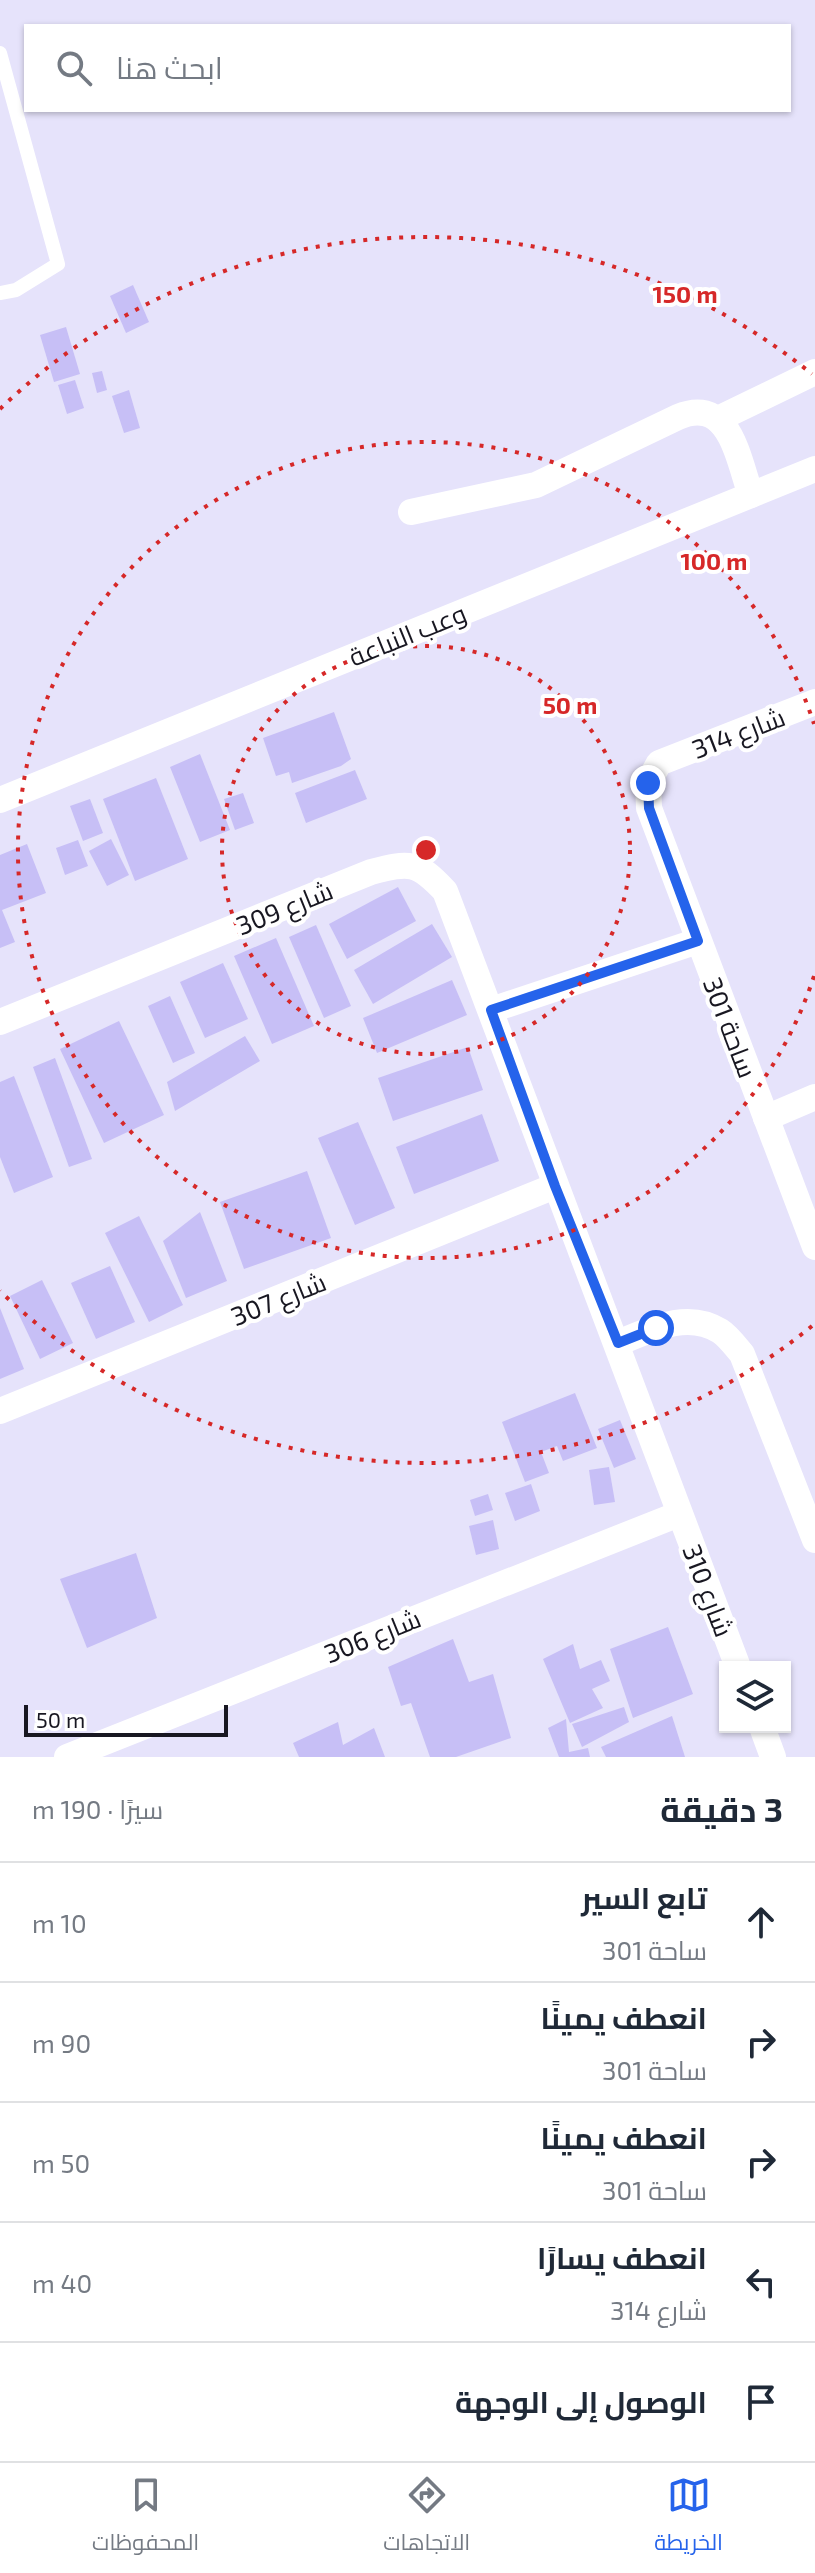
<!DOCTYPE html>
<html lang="ar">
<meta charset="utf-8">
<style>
body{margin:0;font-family:"Exo 2",Cairo,sans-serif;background:#f2f2f3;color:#1f2937;direction:rtl}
.controls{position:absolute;right:24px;bottom:24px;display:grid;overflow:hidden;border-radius:0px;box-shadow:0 2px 6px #0004}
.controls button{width:72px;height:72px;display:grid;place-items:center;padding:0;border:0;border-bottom:2px solid #e0e1e3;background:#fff;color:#1f2937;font:40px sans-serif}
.scale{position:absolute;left:24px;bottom:20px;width:204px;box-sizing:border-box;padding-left:8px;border:4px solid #181721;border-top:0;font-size:22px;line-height:28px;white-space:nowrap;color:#181721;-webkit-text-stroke:6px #fff;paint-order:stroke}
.stop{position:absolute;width:24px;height:24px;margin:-18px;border:6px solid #2563eb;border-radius:50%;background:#fff}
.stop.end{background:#2563eb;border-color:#fff;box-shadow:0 2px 8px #0008}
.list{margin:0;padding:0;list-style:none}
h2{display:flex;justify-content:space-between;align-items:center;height:104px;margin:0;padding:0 32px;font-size:34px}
h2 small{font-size:26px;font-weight:400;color:#747a83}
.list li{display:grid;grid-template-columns:52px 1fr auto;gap:24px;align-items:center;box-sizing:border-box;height:120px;padding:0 32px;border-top:2px solid #e0e1e3}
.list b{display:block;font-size:30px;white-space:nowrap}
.list p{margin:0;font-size:26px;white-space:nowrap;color:#747a83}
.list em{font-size:26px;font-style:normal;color:#747a83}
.icon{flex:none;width:44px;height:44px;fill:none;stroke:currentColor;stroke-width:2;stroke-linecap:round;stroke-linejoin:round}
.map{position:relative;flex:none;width:815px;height:1757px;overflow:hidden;direction:ltr}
.search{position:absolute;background:#fff;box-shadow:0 2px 6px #0004;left:24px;right:24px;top:24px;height:88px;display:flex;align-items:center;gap:20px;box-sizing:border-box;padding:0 28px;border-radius:0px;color:#747a83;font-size:30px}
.sheet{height:704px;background:#fff}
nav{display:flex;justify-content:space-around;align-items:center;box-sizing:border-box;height:112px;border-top:2px solid #e0e1e3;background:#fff;font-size:22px;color:#747a83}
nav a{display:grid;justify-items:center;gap:4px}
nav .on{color:#2563eb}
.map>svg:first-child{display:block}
.building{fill:#c7bff6}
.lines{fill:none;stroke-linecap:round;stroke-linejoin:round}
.lane{stroke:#fff;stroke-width:14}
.street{stroke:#fff;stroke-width:26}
.route{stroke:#2563eb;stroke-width:10}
.ring{fill:none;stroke:#d62828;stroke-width:4;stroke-dasharray:4 8}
.labels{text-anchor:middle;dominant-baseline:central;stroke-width:8;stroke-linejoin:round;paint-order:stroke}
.street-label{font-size:26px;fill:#181721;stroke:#fff}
.centre{fill:#d62828;stroke:#fff;stroke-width:4}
.ring-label{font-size:24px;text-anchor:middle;font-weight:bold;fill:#d62828;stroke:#fff;stroke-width:8;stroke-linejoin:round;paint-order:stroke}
</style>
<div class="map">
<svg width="815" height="1757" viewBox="0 0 815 1757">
<rect width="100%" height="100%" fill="#e6e3fb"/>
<g class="building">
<polygon points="133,285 149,322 126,333 110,296"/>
<polygon points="66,327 80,374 54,382 40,335"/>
<polygon points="102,371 107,390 97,393 92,373"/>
<polygon points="75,380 84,408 67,414 58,385"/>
<polygon points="129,390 140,428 124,433 112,396"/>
<polygon points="334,712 351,759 341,766 292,783 289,772 276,776 263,738"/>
<polygon points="200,754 230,830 200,842 170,767"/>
<polygon points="355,770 367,799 306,823 295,793"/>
<polygon points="156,778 188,859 135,881 103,799"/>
<polygon points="243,793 254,823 235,830 224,799"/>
<polygon points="90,799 103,833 83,841 70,806"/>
<polygon points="111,839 129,875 107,886 89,851"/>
<polygon points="78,840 88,866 65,875 56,848"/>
<polygon points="27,844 46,893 2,910 15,942 0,948 0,855"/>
<polygon points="398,887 416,921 347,959 329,924"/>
<polygon points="432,924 452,957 373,1004 354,970"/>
<polygon points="316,925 351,1006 324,1018 289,937"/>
<polygon points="276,938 314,1026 272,1044 234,956"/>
<polygon points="223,963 248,1019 205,1038 180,982"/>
<polygon points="452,980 467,1015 377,1053 363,1018"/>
<polygon points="170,996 195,1053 173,1063 148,1006"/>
<polygon points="119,1021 164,1115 104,1143 60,1049"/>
<polygon points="245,1036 260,1061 175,1111 167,1082"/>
<polygon points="468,1047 483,1090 393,1121 378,1078"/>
<polygon points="55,1058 92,1159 69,1167 33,1067"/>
<polygon points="14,1076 53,1177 14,1193 0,1157 0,1082"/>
<polygon points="482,1114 499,1161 414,1194 396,1147"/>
<polygon points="358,1122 395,1208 355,1225 318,1138"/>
<polygon points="307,1171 331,1238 244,1269 220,1202"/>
<polygon points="200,1212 227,1281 186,1298 163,1241"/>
<polygon points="139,1216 183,1305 149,1322 105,1233"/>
<polygon points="110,1266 135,1322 96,1339 71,1283"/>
<polygon points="42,1280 73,1343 40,1359 10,1296"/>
<polygon points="0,1308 24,1369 0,1379"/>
<polygon points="575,1393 597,1448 563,1461 557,1446 541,1452 549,1473 525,1482 502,1422"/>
<polygon points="620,1420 636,1459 614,1468 598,1429"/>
<polygon points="609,1467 615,1502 594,1505 589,1470"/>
<polygon points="531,1484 540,1511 515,1521 505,1493"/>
<polygon points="488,1494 493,1510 475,1516 470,1500"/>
<polygon points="493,1520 499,1549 476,1555 469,1526"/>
<polygon points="136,1553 157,1618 87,1648 60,1579"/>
<polygon points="668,1627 693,1694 633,1718 610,1649"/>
<polygon points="453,1639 469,1682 493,1674 511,1738 456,1757 430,1757 411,1703 401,1706 388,1667"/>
<polygon points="573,1644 580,1669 601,1660 610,1681 592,1689 603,1708 570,1723 543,1659"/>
<polygon points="624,1707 629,1722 582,1747 572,1724"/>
<polygon points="672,1716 685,1757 606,1757 601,1747"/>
<polygon points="566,1719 569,1752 588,1748 590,1757 559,1757 548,1728"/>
<polygon points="338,1722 343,1745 374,1728 385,1757 299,1757 293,1743"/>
</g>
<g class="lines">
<polyline class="lane" points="0,53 58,264 16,290 0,293"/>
<g class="street">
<polyline points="718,419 815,372"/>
<path d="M411,512L536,485L678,417C730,395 738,459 751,495"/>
<polyline points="815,702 659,763 648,783 649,808 815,1247"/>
<polyline points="0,800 815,469"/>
<polyline points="491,1010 698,941"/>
<path d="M0,1022L371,872C410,862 417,861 445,891L738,1667"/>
<polyline points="766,1118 815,1097"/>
<path d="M618,1343C650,1330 687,1310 720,1331C728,1336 736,1347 742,1354L815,1540"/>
<polyline points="0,1411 555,1186"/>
<polyline points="762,1727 773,1757"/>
<polyline points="67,1757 679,1514"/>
</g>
</g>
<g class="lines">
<polyline class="route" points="648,783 649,808 698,941 491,1010 555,1186 618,1343 656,1328"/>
</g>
<g class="ring">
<circle cx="426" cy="850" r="204"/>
<path d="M814 976A408 408 0 1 1 814 724"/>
<path d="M812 1326A613 613 0 0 1 0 1291M0 409A613 613 0 0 1 812 374"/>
</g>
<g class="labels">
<g class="street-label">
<text transform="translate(407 634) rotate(-22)">وعب النباعة</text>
<text transform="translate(738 732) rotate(-21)">شارع 314</text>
<text transform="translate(284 907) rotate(-22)">شارع 309</text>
<text transform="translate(731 1027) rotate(69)">ساحة 301</text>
<text transform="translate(278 1298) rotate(-22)">شارع 307</text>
<text transform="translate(709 1590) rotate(69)">شارع 310</text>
<text transform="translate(372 1635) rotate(-22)">شارع 306</text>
</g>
</g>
<circle cx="426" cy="850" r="12" class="centre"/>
<g class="ring-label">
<text x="685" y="303">150 m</text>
<text x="714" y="570">100 m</text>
<text x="570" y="714">50 m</text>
</g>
</svg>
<div class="controls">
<button><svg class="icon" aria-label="layers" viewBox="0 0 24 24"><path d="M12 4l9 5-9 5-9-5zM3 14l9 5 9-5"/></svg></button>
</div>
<div class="scale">50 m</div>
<div class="stop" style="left:656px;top:1328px"></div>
<div class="stop end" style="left:648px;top:783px"></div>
<div class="search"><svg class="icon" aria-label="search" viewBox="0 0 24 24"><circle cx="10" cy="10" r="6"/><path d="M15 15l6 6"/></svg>ابحث هنا</div>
</div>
<section class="sheet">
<h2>3 دقيقة<small>سيرًا · 190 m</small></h2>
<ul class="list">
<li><svg class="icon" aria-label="ahead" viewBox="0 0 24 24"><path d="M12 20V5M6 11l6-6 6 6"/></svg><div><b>تابع السير</b><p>ساحة 301</p></div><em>10 m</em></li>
<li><svg class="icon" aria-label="right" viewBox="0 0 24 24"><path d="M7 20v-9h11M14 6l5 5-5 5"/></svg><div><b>انعطف يمينًا</b><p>ساحة 301</p></div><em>90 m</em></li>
<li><svg class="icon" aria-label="right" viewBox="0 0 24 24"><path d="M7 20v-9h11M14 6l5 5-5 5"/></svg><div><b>انعطف يمينًا</b><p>ساحة 301</p></div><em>50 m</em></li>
<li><svg class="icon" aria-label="left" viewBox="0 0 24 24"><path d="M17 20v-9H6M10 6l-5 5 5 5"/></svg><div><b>انعطف يسارًا</b><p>شارع 314</p></div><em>40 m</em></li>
<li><svg class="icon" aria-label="arrive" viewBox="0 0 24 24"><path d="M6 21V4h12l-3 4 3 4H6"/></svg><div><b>الوصول إلى الوجهة</b></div></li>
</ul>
</section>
<nav>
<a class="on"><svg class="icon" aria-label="map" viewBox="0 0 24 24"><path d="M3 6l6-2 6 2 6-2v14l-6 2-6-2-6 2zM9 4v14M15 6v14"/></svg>الخريطة</a>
<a><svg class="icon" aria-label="directions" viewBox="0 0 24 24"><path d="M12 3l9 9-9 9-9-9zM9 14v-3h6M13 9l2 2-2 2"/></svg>الاتجاهات</a>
<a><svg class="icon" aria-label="saved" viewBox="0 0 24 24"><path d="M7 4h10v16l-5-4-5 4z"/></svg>المحفوظات</a>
</nav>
